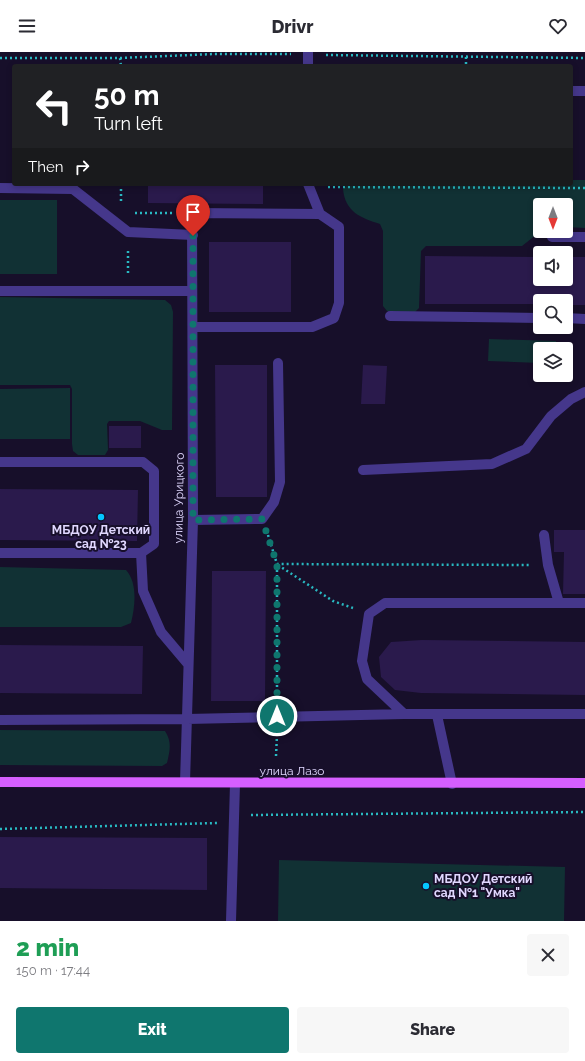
<!DOCTYPE html>
<html lang="en">
<head>
<meta charset="utf-8">
<style>
	body { margin:0; font-family:Raleway,sans-serif; background:#f7f7f7; color:#2b2b33; height:100vh; display:flex; flex-direction:column; font-size:15px; white-space:nowrap }
	* { box-sizing:border-box; margin:0 }
	p { font-size:13px; color:#7c7c81 }
	.icon { flex:none; width:22px; height:22px; fill:none; stroke:currentColor; stroke-width:2; stroke-linecap:round; stroke-linejoin:round }
	.map { position:relative; height:869px; overflow:hidden }
	.panel { display:flex; flex-direction:column; background:#fff; flex:1 }
	.panel>* { flex:none }
	.guide { position:absolute; left:12px; top:12px; width:561px; height:122px; border-radius:4px; box-shadow:0 2px 6px #0003; background:#202124; color:#fff; overflow:hidden }
	.needle { width:26px; rotate:180deg }
	.tools { position:absolute; left:533px; top:146px; display:grid; gap:8px }
	.tools a { display:grid; place-items:center; width:40px; height:40px; border-radius:4px; background:#fff; box-shadow:0 2px 6px #0003; font-size:20px }
	.pin { position:absolute; display:grid; place-items:center; width:34px; height:34px; color:#fff; margin:-41px -17px; border-radius:50% 50% 50% 0; rotate:-45deg; box-shadow:0 0 4px #0007 }
	.pin .icon { rotate:45deg }
	.me { position:absolute; width:44px; margin:-22px; rotate:0deg; stroke-linejoin:round; filter:drop-shadow(0 0 3px #0008) }
	.turn { display:flex; align-items:center; gap:14px; height:84px; padding:0 16px; font-size:18px }
	.turn .icon { width:52px; height:52px; stroke-width:2.5 }
	.turn b { display:block; font-size:28px; line-height:34px }
	.then { display:flex; align-items:center; height:38px; padding:0 16px; background:#0003; gap:8px; font-size:15px }
	.round { display:grid; place-items:center; flex:none; width:42px; height:42px; border-radius:4px; background:#f7f7f7 }
	.head { display:flex; align-items:center; justify-content:space-between; height:68px; padding:0 16px }
	h1 { font-size:24px; font-weight:800; line-height:30px; color:#1e9e55 }
	.cta { display:flex; gap:8px; margin-top:auto; padding:8px 16px }
	.cta a { flex:1; height:46px; border-radius:4px; background:#0f766e; color:#fff; font-size:16px; font-weight:800; line-height:46px; text-align:center }
	.cta a+a { background:#f7f7f7; color:#2b2b33 }
	header { display:flex; justify-content:space-between; align-items:center; height:52px; padding:0 16px; background:#fff; font-size:18px; font-weight:800 }
	.map>svg:first-child { display:block }
	.green { fill:#113134 }
	.building { fill:#2a1a4c }
	.lines { fill:none; stroke-linecap:round; stroke-linejoin:round }
	.path { stroke:#29b9c2; stroke-width:2.5; stroke-dasharray:2 3; stroke-linecap:butt }
	.minor { stroke:#45378b; stroke-width:10 }
	.major { stroke:#d65fff; stroke-width:10 }
	.route { stroke:#0f766e; stroke-width:7; stroke-dasharray:0 12.6 }
	.poi-dot { fill:#04c7ff; stroke:#170f2a; stroke-width:1.5 }
	.labels { text-anchor:middle; stroke-width:4; stroke-linejoin:round; paint-order:stroke }
	.street-label { font-size:12px; fill:#e1d8ff; stroke:#170f2a }
	.poi-label { font-size:12px; font-weight:bold; fill:#e1d8ff; stroke:#170f2a }
</style>
</head>
<body>
<header><svg class="icon" aria-label="menu" viewBox="0 0 24 24"><path d="M4 6h16M4 12h16M4 18h16"/></svg>Drivr<svg class="icon" aria-label="heart" viewBox="0 0 24 24"><path d="M12 20l-8-8c-3-5 5-10 8-4 3-6 11-1 8 4z"/></svg></header>
<div class="map">
<svg width="585" height="869" viewBox="0 0 585 869">
	<rect width="100%" height="100%" fill="#170f2a"/>
	<!-- green -->
	<path class="green" d="M 571,128 L 585,128 L 585,176 L 566,175 L 566,153 L 540,153 L 541,179 L 522,194 L 426,194 L 421,199 L 419,256 L 415,260 L 387,259 L 383,254 L 383,179 L 380,172 C 361,166 345,160 343,137 L 348,132 L 571,132 Z
		M 0,148 L 57,148 L 57,222 L 0,222 Z
		M 0,245 L 165,248 L 171,253 L 173,260 L 172,378 L 162,378 L 140,369 L 109,369 L 107,372 L 108,398 L 105,403 L 78,403 L 73,399 L 72,392 L 72,337 L 70,333 L 0,333 Z
		M 489,287 L 556,289 L 556,297 L 540,297 L 540,311 L 488,309 Z
		M 70,336 L 70,387 L 0,387 L 0,337 Z
		M 0,515 L 126,518 C 138,531 135,555 131,571 L 121,575 L 0,575 Z
		M 0,678 L 165,679 C 172,690 170,698 167,711 L 162,714 L 0,713 Z
		M 279,808 L 565,815 L 564,869 L 278,869 Z"/>
	<!-- building -->
	<path class="building" d="M 148,132 L 263,132 L 263,152 L 148,151 Z
		M 209,190 L 291,190 L 291,260 L 209,260 Z
		M 425,204 L 540,205 L 540,227 L 566,227 L 566,205 L 585,205 L 585,253 L 566,253 L 566,249 L 540,249 L 540,252 L 425,252 Z
		M 215,313 L 267,313 L 267,445 L 216,445 Z
		M 363,313 L 387,314 L 385,352 L 361,352 Z
		M 109,374 L 141,374 L 141,396 L 109,396 Z
		M 0,437 L 138,438 L 137,489 L 0,488 Z
		M 554,478 L 585,478 L 585,542 L 563,542 L 564,500 L 554,500 Z
		M 212,519 L 266,519 L 265,649 L 211,649 Z
		M 422,588 L 585,590 L 585,643 L 421,641 L 395,638 L 381,625 L 379,605 L 391,590 Z
		M 0,593 L 143,594 L 142,642 L 0,641 Z
		M 0,785 L 207,786 L 207,838 L 0,836 Z"/>
	<g class="lines">
		<!-- path -->
		<path class="path" d="M 326,3 L 585,6
			M 466,5 L 466,14
			M 0,6 L 120,6 L 214,2 L 291,2
			M 120,6 L 121,14
			M 121,132 L 121,151
			M 328,135 L 585,136
			M 135,161 L 174,161
			M 128,221 L 128,198
			M 268,483 L 277,512 L 530,513
			M 277,513 L 277,648
			M 278,513 L 333,549 L 353,556
			M 276,704 L 277,683
			M 251,763 L 585,760
			M 0,777 L 217,771"/>
		<!-- minor -->
		<path class="minor" d="M 308,14 L 308,0
			M 571,39 L 585,39
			M 308,132 L 320,162
			M 0,136 L 73,137 L 128,180 L 193,183
			M 552,185 L 585,185
			M 0,239 L 192,239
			M 390,264 L 540,266
			M 566,266 L 585,267
			M 0,410 L 143,410 L 154,419 L 154,492 L 141,501 L 0,501
			M 363,418 L 492,412 L 526,397 L 551,364 L 571,347 L 585,340
			M 193,468 L 262,467 L 274,450 L 280,430 L 278,311
			M 544,483 L 548,513 L 559,551
			M 141,501 L 143,539 L 161,580 L 188,612
			M 404,662 L 367,627 L 362,609 L 369,562 L 385,551 L 585,551
			M 437,663 L 452,732
			M 0,668 L 187,667 L 404,662 L 585,662
			M 185,730 L 193,468 L 192,161 L 320,162 L 339,175 L 339,251 L 334,266 L 312,275 L 194,275
			M 231,869 L 235,732"/>
		<!-- major -->
		<path class="major" d="M 0,730 L 585,731"/>
	</g>
	<g class="lines">
		<!-- route -->
		<path class="route" d="M 193,184 L 193,468 L 262,467 L 277,512 L 277,664"/>
	</g>
	<!-- markers -->
	<g class="poi-dot">
		<circle cx="101" cy="465" r="4"/>
		<circle cx="426" cy="834" r="4"/>
	</g>
	<g class="labels">
		<!-- street labels -->
		<g class="street-label">
			<text transform="translate(179 446) rotate(-89)" y="4">улица Урицкого</text>
			<text x="292" y="723">улица Лазо</text>
		</g>
		<!-- poi labels -->
		<g class="poi-label">
			<text x="101" y="482">МБДОУ Детский<tspan x="101" dy="14">сад №23</tspan></text>
			<text x="434" y="831" text-anchor="start">МБДОУ Детский<tspan x="434" dy="14">сад №1 "Умка"</tspan></text>
		</g>
	</g>
</svg>
<div class="tools">
<a><svg class="needle" viewBox="-14 -14 28 28"><path d="M0-13l5 13h-10z" fill="#e53935"/><path d="M0 13l5-13h-10z" fill="#7c7c81"/></svg></a>
<a><svg class="icon" aria-label="sound" viewBox="0 0 24 24"><path d="M4 9h4l5-4v14l-5-4H4zM17 9q2 3 0 6"/></svg></a>
<a><svg class="icon" aria-label="search" viewBox="0 0 24 24"><circle cx="10" cy="10" r="6"/><path d="M15 15l6 6"/></svg></a>
<a><svg class="icon" aria-label="layers" viewBox="0 0 24 24"><path d="M12 4l9 5-9 5-9-5zM3 14l9 5 9-5"/></svg></a>
</div>
<div class="pin" style="left:193px;top:184px;background:#d93025"><svg class="icon" aria-label="arrive" viewBox="0 0 24 24"><path d="M6 21V4h12l-3 4 3 4H6"/></svg></div>
<svg class="me" style="left:277px;top:664px" viewBox="-20 -20 40 40"><circle r="17" fill="#0f766e" stroke="#fff" stroke-width="3"/><path d="M0-11L8 9 0 5-8 9z" fill="#fff"/></svg>
<div class="guide">
<div class="turn"><svg class="icon" aria-label="left" viewBox="0 0 24 24"><path d="M17 20v-9H6M10 6l-5 5 5 5"/></svg><div><b>50 m</b>Turn left</div></div>
<div class="then">Then<svg class="icon" aria-label="right" viewBox="0 0 24 24"><path d="M7 20v-9h11M14 6l5 5-5 5"/></svg></div>
</div>
</div>
<section class="panel">
<div class="head"><div><h1>2 min</h1><p>150 m · 17:44</p></div><a class="round"><svg class="icon" aria-label="close" viewBox="0 0 24 24"><path d="M6 6l12 12M18 6L6 18"/></svg></a></div>
<div class="cta"><a>Exit</a><a>Share</a></div>
</section>
</body>
</html>
